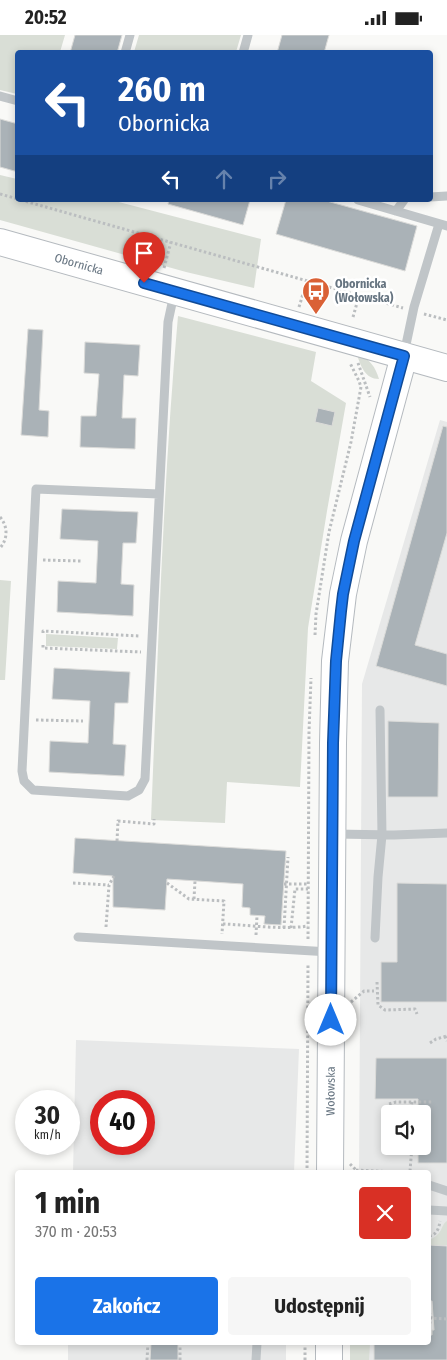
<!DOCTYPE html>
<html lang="pl">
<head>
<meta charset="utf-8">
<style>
	body { margin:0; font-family:"Fira Sans Condensed",sans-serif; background:#f6f6f6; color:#222; height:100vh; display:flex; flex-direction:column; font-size:19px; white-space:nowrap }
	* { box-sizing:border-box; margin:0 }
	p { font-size:16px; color:#767676 }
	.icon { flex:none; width:28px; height:28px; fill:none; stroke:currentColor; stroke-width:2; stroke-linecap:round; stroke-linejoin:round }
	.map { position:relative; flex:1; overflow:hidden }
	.side { position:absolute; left:15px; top:1135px; width:416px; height:175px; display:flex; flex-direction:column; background:#fff; border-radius:5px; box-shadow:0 2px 8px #0003 }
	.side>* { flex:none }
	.top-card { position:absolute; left:15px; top:15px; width:418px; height:152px; border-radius:5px; box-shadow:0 2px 8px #0003; background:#1a4fa0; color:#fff; overflow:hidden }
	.controls { position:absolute; left:381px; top:1070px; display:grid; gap:10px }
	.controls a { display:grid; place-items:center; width:50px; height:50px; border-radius:5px; background:#fff; box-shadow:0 2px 8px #0003; font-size:25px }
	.speed { position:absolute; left:15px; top:1055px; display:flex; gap:10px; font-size:25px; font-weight:700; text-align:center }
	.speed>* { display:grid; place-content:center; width:65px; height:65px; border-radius:50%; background:#fff; box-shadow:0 2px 8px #0003; line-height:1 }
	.speed small { font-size:12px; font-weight:400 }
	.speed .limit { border:8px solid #d22; background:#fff; color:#111 }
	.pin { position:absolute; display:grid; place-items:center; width:42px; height:42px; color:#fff; margin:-51px -21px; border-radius:50% 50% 50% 0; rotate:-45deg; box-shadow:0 0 5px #0007 }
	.pin .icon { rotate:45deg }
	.me { position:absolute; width:55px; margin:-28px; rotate:0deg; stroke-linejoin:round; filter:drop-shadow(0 0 4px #0008) }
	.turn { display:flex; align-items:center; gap:18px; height:105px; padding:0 20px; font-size:22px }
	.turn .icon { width:65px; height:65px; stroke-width:2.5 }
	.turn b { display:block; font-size:35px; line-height:42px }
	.lanes { display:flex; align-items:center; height:48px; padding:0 20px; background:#0003; justify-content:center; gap:25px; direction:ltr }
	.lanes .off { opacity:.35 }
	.round { display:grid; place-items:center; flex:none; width:52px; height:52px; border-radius:5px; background:#f6f6f6 }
	.headline { display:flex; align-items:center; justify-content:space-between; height:85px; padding:0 20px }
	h1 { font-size:30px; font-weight:700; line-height:38px }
	.action { display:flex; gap:10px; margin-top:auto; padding:10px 20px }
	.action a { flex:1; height:58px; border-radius:5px; background:#1a73e8; color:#fff; font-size:20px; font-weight:700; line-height:58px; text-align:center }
	.action a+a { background:#f6f6f6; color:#222 }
	.status { display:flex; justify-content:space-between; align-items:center; height:35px; padding:0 25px; background:#fff; direction:ltr }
	.status svg { height:14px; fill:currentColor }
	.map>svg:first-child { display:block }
	.built { fill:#e7e8e8; fill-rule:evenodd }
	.green { fill:#d9ded6 }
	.building { fill:#aab2b7; stroke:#dbdbd9 }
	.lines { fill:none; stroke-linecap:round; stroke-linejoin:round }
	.secondary-casing { stroke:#b5babf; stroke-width:28 }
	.path { stroke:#bbbec0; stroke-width:3; stroke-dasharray:2.5 2.5; stroke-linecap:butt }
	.lane { stroke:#c0c5c8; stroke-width:9 }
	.secondary { stroke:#fff; stroke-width:26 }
	.route-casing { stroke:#114b97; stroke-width:12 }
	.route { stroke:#1a73e8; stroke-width:9 }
	.labels { text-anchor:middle; stroke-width:5; stroke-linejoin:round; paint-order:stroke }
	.street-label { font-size:12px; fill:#667480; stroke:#fff }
	.poi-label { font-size:12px; font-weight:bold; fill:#667480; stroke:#fff; text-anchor:start }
</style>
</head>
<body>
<div class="status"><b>20:52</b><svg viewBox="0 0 49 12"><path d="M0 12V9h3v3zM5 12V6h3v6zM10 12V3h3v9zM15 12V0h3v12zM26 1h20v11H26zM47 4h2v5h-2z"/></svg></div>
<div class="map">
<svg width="447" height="1325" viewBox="0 0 447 1325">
	<rect width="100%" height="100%" fill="#f9f9f7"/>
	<!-- built -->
	<path class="built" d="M 440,385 L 447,387 L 447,1325 L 357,1325 L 357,1308 L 429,1308 L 429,1138 L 359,1137 L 362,649 ZM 390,1079 L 422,1079 L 422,1111 L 390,1111 Z
		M 76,1005 L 299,1014 L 294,1137 L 73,1137 ZM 144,1066 L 144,1109 L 101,1109 L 101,1066 Z
		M 68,1308 L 286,1308 L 286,1325 L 68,1325 Z"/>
	<!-- green -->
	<path class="green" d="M 0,0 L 65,0 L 60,17 L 18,18 L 17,59 L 0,55 Z
		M 139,0 L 241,0 L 236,17 L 134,17 Z
		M 0,140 L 17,144 L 18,165 L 111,165 L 261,204 L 254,253 L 186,237 L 0,185 Z
		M 178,281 L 316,317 L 311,346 L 346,368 L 327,476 L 308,593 L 300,752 L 227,747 L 225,788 L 151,785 C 158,617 163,448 178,281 Z
		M 357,320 C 369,322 376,333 379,344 C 365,344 361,331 357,320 Z
		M 0,545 L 11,546 L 5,645 L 0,645 Z
		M 46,599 L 118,603 L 117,614 L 46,611 Z
		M 447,1186 L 447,1210 L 429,1210 L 429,1205 C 434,1203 438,1200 441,1195 C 443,1191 443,1189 447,1186 Z
		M 350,1308 L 370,1308 L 369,1325 L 350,1325 Z"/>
	<!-- building -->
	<path class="building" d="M 75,0 L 122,0 L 117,18 L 70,18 Z
		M 282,0 L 329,0 L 324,18 L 277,18 Z
		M 0,84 L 18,89 L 18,137 L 0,132 Z
		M 169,165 L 250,165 L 243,190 L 168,169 Z
		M 286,165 L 323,165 L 417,191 L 405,236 L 276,199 Z
		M 28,294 L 43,295 L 39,375 L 49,376 L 48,402 L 21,400 Z
		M 85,307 L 140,310 L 138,341 L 124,340 L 122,383 L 136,383 L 135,414 L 80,412 L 81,381 L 96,381 L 99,339 L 84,338 Z
		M 318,373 L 335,377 L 332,391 L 315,387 Z
		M 443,391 L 447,392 L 447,498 L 415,610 L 447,619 L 447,651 L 376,631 Z
		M 62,474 L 138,477 L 136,508 L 123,508 L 121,549 L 134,550 L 133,581 L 57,577 L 58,546 L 96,548 L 98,506 L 60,504 Z
		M 54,633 L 130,637 L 128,668 L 115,668 L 113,709 L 126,710 L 124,741 L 49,737 L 50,706 L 88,708 L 90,666 L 52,664 Z
		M 388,686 L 439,688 L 438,762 L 388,762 Z
		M 75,803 L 286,816 L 281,890 L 264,889 L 265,881 L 250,880 L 250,873 L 242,872 L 243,849 L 167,844 L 165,875 L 113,872 L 113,841 L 73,838 Z
		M 397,848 L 447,849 L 447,967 L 381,967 L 381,927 L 397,927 Z
		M 376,1023 L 447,1023 L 447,1128 L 418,1128 L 418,1111 L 422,1111 L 422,1079 L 418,1079 L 418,1064 L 375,1064 Z
		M 429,1210 L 447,1211 L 447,1325 L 374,1325 L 374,1308 L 429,1308 L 429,1300 L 432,1300 L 432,1295 L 434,1295 L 432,1266 L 429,1266 Z
		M 151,1308 L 178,1308 L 178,1325 L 150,1325 Z"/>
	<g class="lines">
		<!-- secondary casing -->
		<g class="secondary-casing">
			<g id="secondary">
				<path id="s1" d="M 0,207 L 447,333"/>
				<path id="s2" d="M 330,1138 L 333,708 L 335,626 L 343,559 L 354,506 L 404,321"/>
				<path d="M 329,1325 L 329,1308"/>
			</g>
		</g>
		<!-- path -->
		<path class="path" d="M 0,159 L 18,164
			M 21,165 L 403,273
			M 164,233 L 171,207
			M 299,272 L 307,246
			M 424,279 L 447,285
			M 353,282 L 359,261
			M 358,328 L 370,362
			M 0,482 C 8,491 8,504 0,513
			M 43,525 L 82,526
			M 43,598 L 43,596 L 140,601
			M 315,600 L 316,579 L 329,497 L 351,407 L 361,352 L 359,346 L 350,328
			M 43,610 L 43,613 L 141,617
			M 36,685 L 83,686
			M 117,806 L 118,786 L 154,789 L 154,784
			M 73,848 L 109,850
			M 167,848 L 189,864 L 224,866 L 222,899
			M 284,849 L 308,849
			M 194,864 L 195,846
			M 223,889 C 251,890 281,895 308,891
			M 106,892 L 109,850 L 114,841
			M 284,893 L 288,822
			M 291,893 L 295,854 L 308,854
			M 256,900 L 257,881
			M 308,904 L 309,697 L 311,643
			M 377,947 L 378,970 L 385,975 L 415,974 L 417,979
			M 351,967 L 364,956 L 374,956
			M 445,1001 L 447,1006
			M 430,1008 L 436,1004 L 447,1001
			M 389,1069 L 396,1067 L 433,1067
			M 410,1079 L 412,1067
			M 350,1129 L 356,1135 L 356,1138
			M 356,1135 L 415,1138
			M 410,1136 L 412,1111
			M 307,1138 L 308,928
			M 429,1201 C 437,1200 439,1193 440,1186
			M 429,1277 L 431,1282 L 429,1292
			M 429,1283 L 447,1284
			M 429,1295 L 430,1299
			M 147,1325 L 148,1308
			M 180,1325 L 180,1308
			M 305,1325 L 305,1308"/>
		<!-- lane -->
		<path class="lane" d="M 125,18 L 130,0
			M 243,18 L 248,0
			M 0,61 L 18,66
			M 430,162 L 447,161
			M 358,165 L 447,191
			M 396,176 L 404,165
			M 404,319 L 414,272 L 439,189
			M 159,459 L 36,454 L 22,736 L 24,746 L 33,755 L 128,761 L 139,755 L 145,744 C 152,591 160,439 168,287 L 174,259
			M 335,799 L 394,800 L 447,798
			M 78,902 L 330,917
			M 375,903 L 378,842 L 382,800 L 380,675
			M 429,1150 L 447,1156
			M 429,1175 L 447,1176
			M 256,1325 L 257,1308"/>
		<!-- secondary -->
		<use href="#secondary" class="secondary"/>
	</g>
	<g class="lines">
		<!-- route casing -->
		<g class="route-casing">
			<path id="route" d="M 144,248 L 404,321 L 354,506 L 343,559 L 341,576 L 336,626 L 333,708 L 331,985"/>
		</g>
		<!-- route -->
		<use href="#route" class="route"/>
	</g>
	<!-- icons -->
	<defs>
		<g id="bus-pin" transform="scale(1.4375)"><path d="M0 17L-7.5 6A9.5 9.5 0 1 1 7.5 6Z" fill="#da6136" stroke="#fff"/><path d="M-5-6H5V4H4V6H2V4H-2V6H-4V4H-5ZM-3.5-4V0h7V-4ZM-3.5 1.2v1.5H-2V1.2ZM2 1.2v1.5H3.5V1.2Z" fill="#fff"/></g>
	</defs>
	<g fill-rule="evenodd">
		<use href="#bus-pin" x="316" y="256"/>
	</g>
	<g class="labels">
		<!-- street labels -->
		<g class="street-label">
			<text dy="4" stroke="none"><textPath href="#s1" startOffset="82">Obornicka</textPath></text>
			<text dy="4" stroke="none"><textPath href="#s2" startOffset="82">Wołowska</textPath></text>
		</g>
		<!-- poi labels -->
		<g class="poi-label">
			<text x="335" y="253">Obornicka<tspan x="335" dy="14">(Wołowska)</tspan></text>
		</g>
	</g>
</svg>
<div class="controls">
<a><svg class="icon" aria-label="sound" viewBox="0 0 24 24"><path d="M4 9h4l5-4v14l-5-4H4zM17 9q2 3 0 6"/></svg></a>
</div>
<div class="speed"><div>30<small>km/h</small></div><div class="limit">40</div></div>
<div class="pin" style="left:144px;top:248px;background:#d93025"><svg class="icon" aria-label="arrive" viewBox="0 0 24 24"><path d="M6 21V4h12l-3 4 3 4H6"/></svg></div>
<svg class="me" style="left:331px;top:985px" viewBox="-20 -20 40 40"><circle r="19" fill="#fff"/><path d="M0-13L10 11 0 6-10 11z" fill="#1a73e8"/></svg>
<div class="top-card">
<div class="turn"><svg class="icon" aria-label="left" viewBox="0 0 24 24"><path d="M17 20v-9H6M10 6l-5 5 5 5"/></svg><div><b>260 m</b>Obornicka</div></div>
<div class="lanes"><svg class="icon" aria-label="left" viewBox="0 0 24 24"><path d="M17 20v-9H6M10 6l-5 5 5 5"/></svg><svg class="icon off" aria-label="ahead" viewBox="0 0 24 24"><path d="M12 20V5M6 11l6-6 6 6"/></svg><svg class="icon off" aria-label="right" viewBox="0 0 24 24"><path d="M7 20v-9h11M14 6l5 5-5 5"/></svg></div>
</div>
<section class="side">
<div class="headline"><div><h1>1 min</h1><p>370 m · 20:53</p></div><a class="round" style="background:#d93025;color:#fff"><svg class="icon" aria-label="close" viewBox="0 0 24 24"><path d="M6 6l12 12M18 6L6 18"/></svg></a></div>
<div class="action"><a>Zakończ</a><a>Udostępnij</a></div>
</section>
</div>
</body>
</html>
